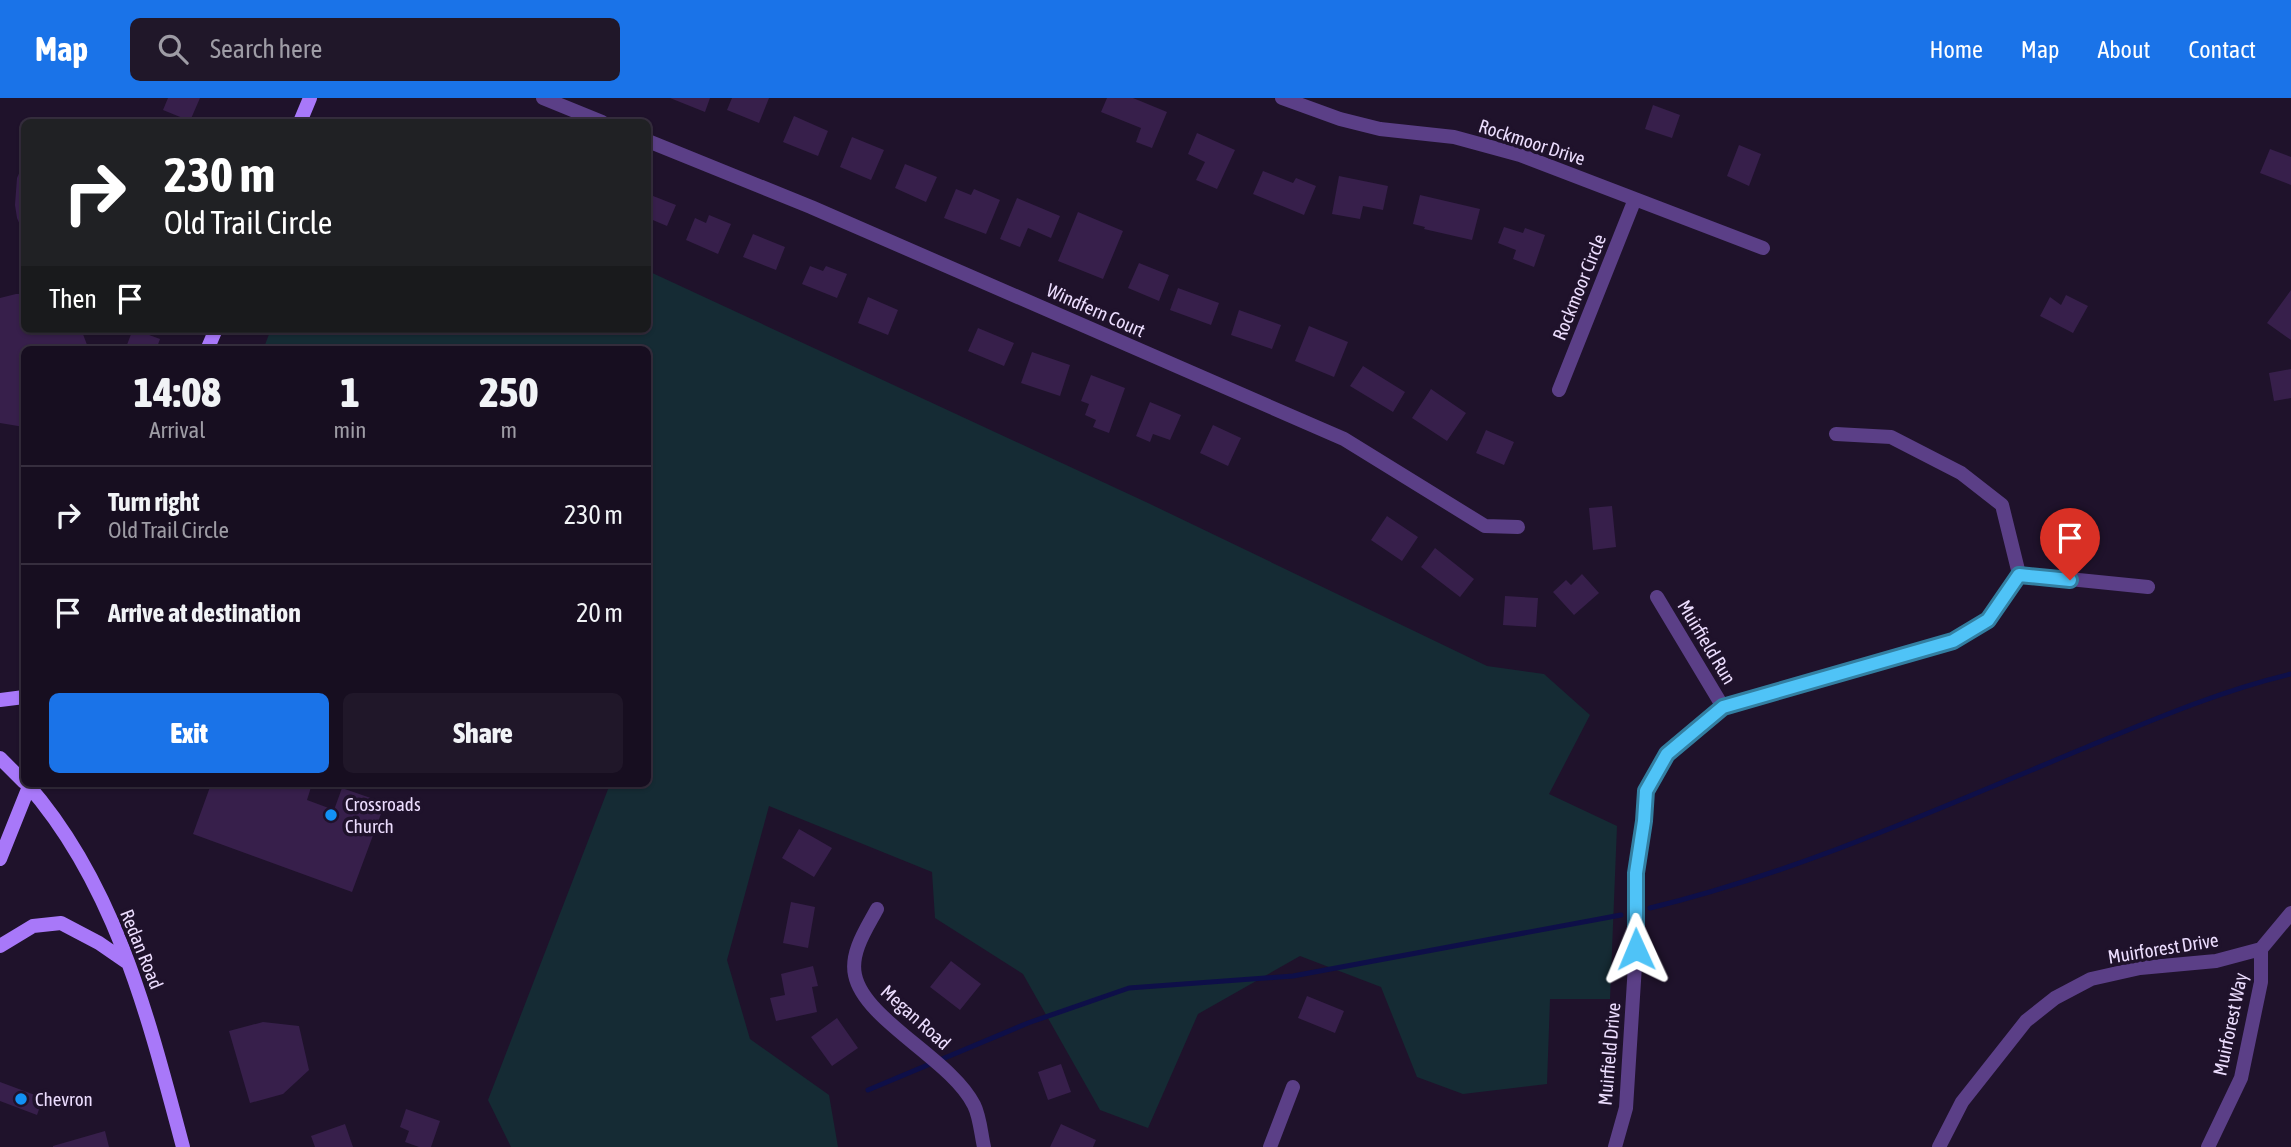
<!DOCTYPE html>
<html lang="en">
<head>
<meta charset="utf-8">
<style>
	body { margin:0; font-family:"Asap Condensed",sans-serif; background:#201729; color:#f1f3f6; height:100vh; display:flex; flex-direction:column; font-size:26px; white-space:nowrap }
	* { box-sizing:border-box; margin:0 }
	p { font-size:23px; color:#9e9ca5 }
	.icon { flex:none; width:38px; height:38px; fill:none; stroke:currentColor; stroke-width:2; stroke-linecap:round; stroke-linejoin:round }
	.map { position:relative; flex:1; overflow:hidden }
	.panel { position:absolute; left:21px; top:248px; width:630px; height:441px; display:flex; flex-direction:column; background:#170e20; border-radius:10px; box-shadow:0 2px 5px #0004,0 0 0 2px #362e3e }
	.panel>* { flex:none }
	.hud { position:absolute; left:21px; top:21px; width:630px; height:214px; border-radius:10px; box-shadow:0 2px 5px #0004,0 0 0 2px #362e3e; background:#202124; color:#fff; overflow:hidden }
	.pin { position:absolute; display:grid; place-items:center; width:60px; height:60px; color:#fff; margin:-72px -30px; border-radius:50% 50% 50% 0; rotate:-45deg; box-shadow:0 0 7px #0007 }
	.pin .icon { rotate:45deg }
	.me { position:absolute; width:77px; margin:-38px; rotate:359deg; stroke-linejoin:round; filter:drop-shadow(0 0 5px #0008) }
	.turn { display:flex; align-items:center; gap:24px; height:147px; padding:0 28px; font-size:32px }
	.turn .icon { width:91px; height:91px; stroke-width:2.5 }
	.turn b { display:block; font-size:49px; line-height:60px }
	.then { display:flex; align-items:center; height:66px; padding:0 28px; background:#0003; gap:14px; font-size:26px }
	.eta { display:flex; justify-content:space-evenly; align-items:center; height:119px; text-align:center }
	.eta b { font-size:42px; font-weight:800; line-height:49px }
	.cta { display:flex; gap:14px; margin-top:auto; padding:14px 28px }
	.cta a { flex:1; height:80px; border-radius:10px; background:#1a73e8; color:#fff; font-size:28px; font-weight:800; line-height:80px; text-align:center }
	.cta a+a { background:#201729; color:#f1f3f6 }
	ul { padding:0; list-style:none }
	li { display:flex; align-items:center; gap:21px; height:98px; padding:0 28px; border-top:2px solid #362e3e }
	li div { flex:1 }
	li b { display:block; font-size:26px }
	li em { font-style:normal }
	header { display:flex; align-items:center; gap:42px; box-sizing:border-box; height:98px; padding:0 35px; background:#1a73e8; color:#fff }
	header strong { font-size:33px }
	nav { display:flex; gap:38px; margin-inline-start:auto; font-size:24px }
	.search { width:490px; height:63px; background:#201729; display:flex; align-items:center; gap:18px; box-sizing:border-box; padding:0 24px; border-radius:10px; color:#9e9ca5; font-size:26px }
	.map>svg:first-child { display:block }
	.green { fill:#152b34 }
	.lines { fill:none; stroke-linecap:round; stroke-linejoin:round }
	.stream { stroke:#0e0f48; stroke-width:5 }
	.building { fill:#371f4b }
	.street { stroke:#5b3f87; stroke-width:14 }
	.secondary { stroke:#a878f9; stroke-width:14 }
	.route-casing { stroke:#337fa1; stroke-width:18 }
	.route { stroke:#4fc3f7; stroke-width:12 }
	.poi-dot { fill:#1291f5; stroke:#1f122b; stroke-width:2.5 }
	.labels { text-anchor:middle; stroke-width:7; stroke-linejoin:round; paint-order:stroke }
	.street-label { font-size:19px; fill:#ecddfe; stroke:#1f122b }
	.poi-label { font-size:19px; fill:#ecddfe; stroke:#1f122b; text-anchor:start }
</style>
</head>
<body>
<header>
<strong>Map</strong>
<div class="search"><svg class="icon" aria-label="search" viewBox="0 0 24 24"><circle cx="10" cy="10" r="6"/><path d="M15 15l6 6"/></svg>Search here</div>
<nav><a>Home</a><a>Map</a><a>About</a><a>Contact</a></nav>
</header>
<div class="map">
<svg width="2291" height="1049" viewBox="0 0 2291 1049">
	<rect width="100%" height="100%" fill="#1f122b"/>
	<!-- green -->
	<path class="green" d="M 648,173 L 1148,405 L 1487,568 L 1544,576 L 1590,617 L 1549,696 L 1617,728 L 1610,901 L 1550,901 L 1547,986 L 1463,996 L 1417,979 L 1381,889 L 1300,858 L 1198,916 L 1148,1030 L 1100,1012 L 1023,876 L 935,820 L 932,774 L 769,708 L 727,862 L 750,941 L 829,997 L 838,1049 L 511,1049 L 488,1002 L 610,686 L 648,686 L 648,252 L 263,252 L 271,231 L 648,231 Z"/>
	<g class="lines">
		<!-- stream -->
		<path class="stream" d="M 1650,810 C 1799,774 1940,710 2082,651 C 2150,623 2219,593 2291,576
			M 868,992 L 1028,925 L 1129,890 L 1293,878 L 1621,817"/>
	</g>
	<!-- building -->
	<path class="building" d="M 168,0 L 200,0 L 190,23 L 163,12 Z
		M 670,0 L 710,0 L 705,14 Z
		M 732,0 L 769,0 L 759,25 L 727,12 Z
		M 1107,0 L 1133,0 L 1167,14 L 1152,50 L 1136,44 L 1141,30 L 1101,14 Z
		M 1653,7 L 1680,17 L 1672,40 L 1645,31 Z
		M 794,18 L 828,33 L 818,58 L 783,44 Z
		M 1197,35 L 1235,52 L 1217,91 L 1196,82 L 1205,64 L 1188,56 Z
		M 852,39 L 884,52 L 871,82 L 840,69 Z
		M 1739,47 L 1761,56 L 1749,88 L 1727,78 Z
		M 2270,51 L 2291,59 L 2291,87 L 2260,75 Z
		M 24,64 L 24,136 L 17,120 L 15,107 L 17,80 Z
		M 905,66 L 937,79 L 926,104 L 895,90 Z
		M 1263,73 L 1293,85 L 1296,80 L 1316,88 L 1304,117 L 1253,96 Z
		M 1339,78 L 1388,88 L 1383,112 L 1363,108 L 1360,121 L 1332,116 Z
		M 956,91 L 971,97 L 974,91 L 1000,102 L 986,136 L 944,120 Z
		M 648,96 L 676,107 L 667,128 L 648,120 Z
		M 1420,97 L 1480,111 L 1472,142 L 1424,131 L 1425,129 L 1413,126 Z
		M 1017,100 L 1060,118 L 1051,140 L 1028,130 L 1020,149 L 1000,141 Z
		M 1078,114 L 1123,133 L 1103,181 L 1058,163 Z
		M 709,117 L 731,126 L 718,156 L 686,142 L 695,120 L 706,125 Z
		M 1504,129 L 1523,135 L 1525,130 L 1545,137 L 1534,169 L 1513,161 L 1516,152 L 1498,145 Z
		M 753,136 L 785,149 L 776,172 L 743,159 Z
		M 1139,165 L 1169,177 L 1159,203 L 1128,190 Z
		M 810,168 L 823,173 L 826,168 L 847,176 L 837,200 L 802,186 Z
		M 1178,190 L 1219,205 L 1211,227 L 1170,212 Z
		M 2291,192 L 2291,242 L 2267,225 Z
		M 16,196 L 24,196 L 24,231 L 81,231 L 89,252 L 24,252 L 24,329 L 0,325 L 0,200 Z
		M 2066,197 L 2088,208 L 2073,235 L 2040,218 L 2050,199 L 2061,207 Z
		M 868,199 L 898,212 L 888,237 L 858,225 Z
		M 1239,212 L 1281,227 L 1272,251 L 1231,237 Z
		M 1309,228 L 1348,244 L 1334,279 L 1295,263 Z
		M 978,230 L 1014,245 L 1004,268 L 968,253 Z
		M 133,231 L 160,241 L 156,252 L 125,252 Z
		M 1032,254 L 1070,267 L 1060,298 L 1021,285 Z
		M 1363,268 L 1405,294 L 1393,314 L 1350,288 Z
		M 2291,271 L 2291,300 L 2274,303 L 2269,275 Z
		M 1091,277 L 1125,290 L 1109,335 L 1093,329 L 1096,322 L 1085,317 L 1089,306 L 1081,303 Z
		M 1431,291 L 1466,315 L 1447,343 L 1412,320 Z
		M 1150,304 L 1181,317 L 1170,342 L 1153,336 L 1150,344 L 1136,338 Z
		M 1213,327 L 1241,340 L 1228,368 L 1200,355 Z
		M 1486,332 L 1514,344 L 1504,367 L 1476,355 Z
		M 1612,408 L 1616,449 L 1593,452 L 1589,410 Z
		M 1387,418 L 1418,439 L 1402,463 L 1371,442 Z
		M 1435,450 L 1474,481 L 1460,499 L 1421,469 Z
		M 1582,476 L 1599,495 L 1574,517 L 1553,494 L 1566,482 L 1571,487 Z
		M 1505,498 L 1538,500 L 1536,529 L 1503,527 Z
		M 204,686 L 312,686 L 307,702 L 334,712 L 342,690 L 385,705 L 352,794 L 193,736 L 210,689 Z
		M 799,731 L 832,750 L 814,779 L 782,760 Z
		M 791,804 L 815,809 L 808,850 L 783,845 Z
		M 951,863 L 981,886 L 960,912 L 930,889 Z
		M 813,868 L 818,888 L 812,889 L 817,914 L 776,923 L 770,900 L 785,897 L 781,876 Z
		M 1307,898 L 1344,913 L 1335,935 L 1298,920 Z
		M 837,920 L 858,950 L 832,968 L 811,939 Z
		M 263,924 L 299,928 L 309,972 L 283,996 L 250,1005 L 229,933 Z
		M 1061,966 L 1071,994 L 1048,1002 L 1038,974 Z
		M 0,984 L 43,1000 L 37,1017 L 0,1003 Z
		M 406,1011 L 440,1023 L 431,1049 L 419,1049 L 405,1044 L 409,1033 L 400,1029 Z
		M 345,1026 L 353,1049 L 315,1049 L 311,1038 Z
		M 1061,1026 L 1096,1042 L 1093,1049 L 1050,1049 Z
		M 105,1033 L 109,1049 L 53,1049 L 53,1048 Z"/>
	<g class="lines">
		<!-- street -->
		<path class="street" d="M 543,0 L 602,24
			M 1282,0 L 1340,21 L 1380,31 L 1454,39 L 1520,57 L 1763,150
			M 648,43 L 811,109 L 1344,341 L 1485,428 L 1518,429
			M 1559,292 L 1635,101
			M 2019,476 L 2148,489
			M 1657,499 L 1723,609
			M 877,811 C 867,830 850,854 855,877 C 864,922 951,961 974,1007 C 980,1019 981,1036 984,1049
			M 1270,1049 L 1293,989
			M 1615,1049 L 1626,1010 L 1636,851 L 1636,775 L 1644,723 L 1646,693 L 1667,656 L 1723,609 L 1953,543 L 1988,522 L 2019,476 L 2002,407 L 1961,375 L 1891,339 L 1836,336
			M 1939,1049 L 1962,1004 L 2026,923 L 2055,900 L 2091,881 L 2140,870 L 2216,863 L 2261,851
			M 2208,1049 L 2241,980 L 2261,884 L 2261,851 L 2291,815"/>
		<!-- secondary -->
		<path class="secondary" d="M 300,24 L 310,0
			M 207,252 L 216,231
			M 0,602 L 24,599
			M 0,660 L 24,684
			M 27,686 C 116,787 149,922 183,1049
			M 0,761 L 30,686
			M 0,848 L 33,828 L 61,825 L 99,845 L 128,865"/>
	</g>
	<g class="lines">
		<!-- route casing -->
		<g class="route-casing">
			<path id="route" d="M 1636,851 L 1636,775 L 1644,723 L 1646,693 L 1667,656 L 1723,609 L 1953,543 L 1988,522 L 2019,477 L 2070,482"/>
		</g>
		<!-- route -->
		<use href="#route" class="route"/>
	</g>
	<!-- markers -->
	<g class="poi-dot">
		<circle cx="331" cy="717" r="7"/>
		<circle cx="21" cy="1001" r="7"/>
	</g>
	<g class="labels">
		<!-- street labels -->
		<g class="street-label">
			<text transform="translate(1532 44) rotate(18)" y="7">Rockmoor Drive</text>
			<text transform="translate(1579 189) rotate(-68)" y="7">Rockmoor Circle</text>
			<text transform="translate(1096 212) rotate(24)" y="7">Windfern Court</text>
			<text transform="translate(1707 544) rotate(59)" y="7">Muirfield Run</text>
			<text transform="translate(2163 850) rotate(-9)" y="7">Muirforest Drive</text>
			<text transform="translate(142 851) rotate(68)" y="7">Redan Road</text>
			<text transform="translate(916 919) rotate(42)" y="7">Megan Road</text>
			<text transform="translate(2230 926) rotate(-78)" y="7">Muirforest Way</text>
			<text transform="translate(1609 956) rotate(-85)" y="7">Muirfield Drive</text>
		</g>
		<!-- poi labels -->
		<g class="poi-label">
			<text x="345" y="713">Crossroads<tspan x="345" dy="22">Church</tspan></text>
			<text x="35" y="1008">Chevron</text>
		</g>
	</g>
</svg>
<div class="pin" style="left:2070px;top:482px;background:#d93025"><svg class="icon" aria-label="arrive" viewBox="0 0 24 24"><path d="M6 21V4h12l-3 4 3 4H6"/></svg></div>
<svg class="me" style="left:1636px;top:851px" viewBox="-20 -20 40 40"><path d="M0-17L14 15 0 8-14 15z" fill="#4fc3f7" stroke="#fff" stroke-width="4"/></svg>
<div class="hud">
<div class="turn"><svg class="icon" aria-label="right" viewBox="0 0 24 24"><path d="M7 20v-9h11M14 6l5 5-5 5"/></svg><div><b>230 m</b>Old Trail Circle</div></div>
<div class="then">Then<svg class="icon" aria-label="arrive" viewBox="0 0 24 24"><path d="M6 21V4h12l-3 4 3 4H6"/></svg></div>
</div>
<section class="panel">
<div class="eta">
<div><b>14:08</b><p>Arrival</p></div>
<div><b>1</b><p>min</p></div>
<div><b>250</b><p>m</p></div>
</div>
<ul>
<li><svg class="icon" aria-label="right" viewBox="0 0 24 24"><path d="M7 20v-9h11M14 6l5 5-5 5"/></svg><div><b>Turn right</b><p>Old Trail Circle</p></div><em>230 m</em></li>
<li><svg class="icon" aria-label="arrive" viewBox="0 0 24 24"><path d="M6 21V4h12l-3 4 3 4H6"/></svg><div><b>Arrive at destination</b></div><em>20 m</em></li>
</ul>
<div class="cta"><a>Exit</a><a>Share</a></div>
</section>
</div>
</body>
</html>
